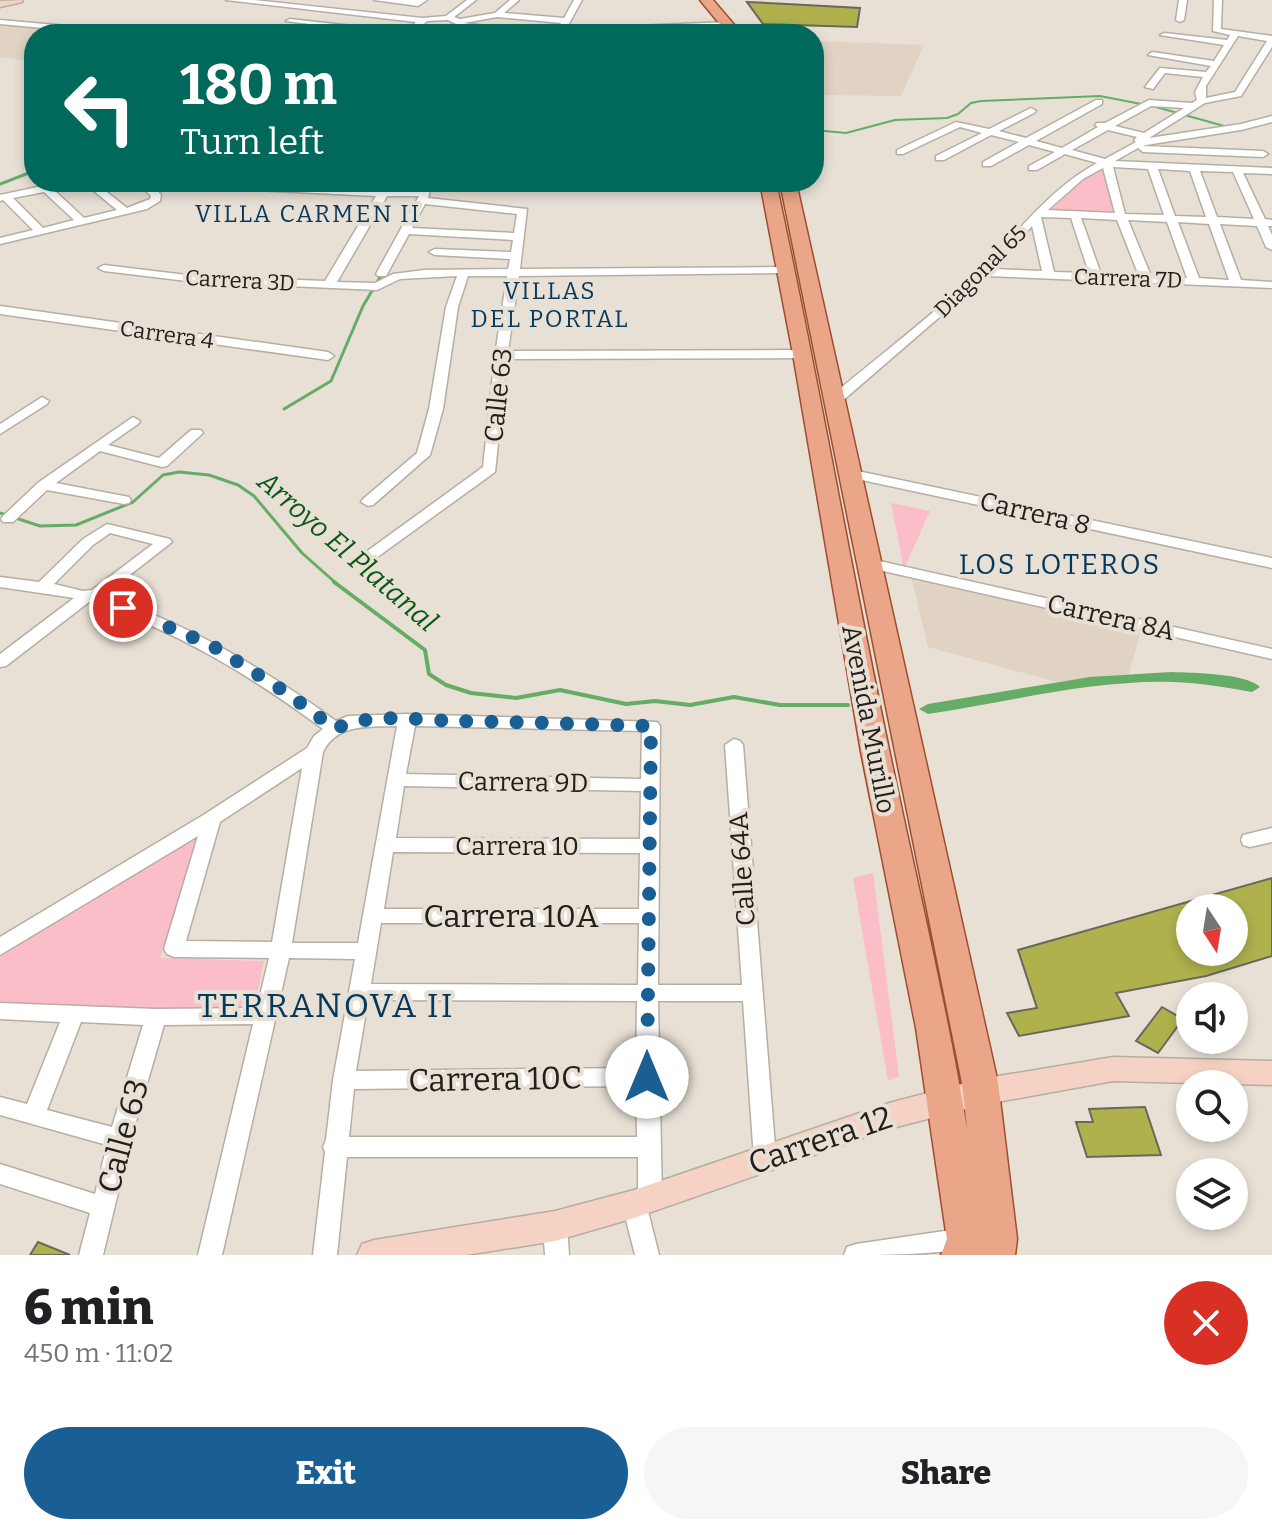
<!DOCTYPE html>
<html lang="en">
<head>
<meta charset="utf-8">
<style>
	body { margin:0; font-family:Bitter,serif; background:#f6f6f6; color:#202124; height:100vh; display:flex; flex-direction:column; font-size:30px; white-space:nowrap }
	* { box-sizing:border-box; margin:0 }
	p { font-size:26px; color:#757577 }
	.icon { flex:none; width:44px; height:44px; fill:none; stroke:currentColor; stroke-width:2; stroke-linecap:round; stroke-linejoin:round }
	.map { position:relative; height:1255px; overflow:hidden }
	.sheet { display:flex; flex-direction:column; background:#fff; flex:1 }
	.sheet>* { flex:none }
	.banner { position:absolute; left:24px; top:24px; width:800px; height:168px; border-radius:32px; box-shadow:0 4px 12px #0003; background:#00695c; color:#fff; overflow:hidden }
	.needle { width:52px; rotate:168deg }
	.buttons { position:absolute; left:1176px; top:894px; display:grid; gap:16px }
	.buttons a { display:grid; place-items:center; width:72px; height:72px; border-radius:50%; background:#fff; box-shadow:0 4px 12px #0003; font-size:40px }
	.pin { position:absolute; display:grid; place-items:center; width:68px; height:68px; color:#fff; margin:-34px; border:4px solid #fff; border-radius:50%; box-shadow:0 2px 8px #0007 }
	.me { position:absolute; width:88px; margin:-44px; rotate:0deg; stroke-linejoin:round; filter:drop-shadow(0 0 6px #0008) }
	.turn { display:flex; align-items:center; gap:28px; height:168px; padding:0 24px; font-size:36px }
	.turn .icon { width:104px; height:104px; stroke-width:2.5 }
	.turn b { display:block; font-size:56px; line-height:68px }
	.round { display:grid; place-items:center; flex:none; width:84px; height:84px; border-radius:42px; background:#f6f6f6 }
	.headline { display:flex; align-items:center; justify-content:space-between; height:136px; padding:0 24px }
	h1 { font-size:48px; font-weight:800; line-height:60px }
	.primary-button { display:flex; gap:16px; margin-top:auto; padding:16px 24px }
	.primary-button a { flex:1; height:92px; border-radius:48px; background:#195f93; color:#fff; font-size:32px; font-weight:800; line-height:92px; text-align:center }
	.primary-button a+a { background:#f6f6f6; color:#202124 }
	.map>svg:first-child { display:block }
	.built { fill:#e0d3c3 }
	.green { fill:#fbbdc7 }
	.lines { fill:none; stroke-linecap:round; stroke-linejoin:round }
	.stream-far2 { stroke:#65ac66; stroke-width:2 }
	.stream-far1 { stroke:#65ac66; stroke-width:3 }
	.stream { stroke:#65ac66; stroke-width:4 }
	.canal { fill:#65ac66; fill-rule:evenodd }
	.building { fill:#afb14d; stroke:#68695d; stroke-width:2; fill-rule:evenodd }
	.minor-casing { stroke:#b5aea3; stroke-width:3 }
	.secondary-casing { stroke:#b5aea3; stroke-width:3 }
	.primary-casing { stroke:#9c4f2e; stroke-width:3 }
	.minor { fill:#fff; fill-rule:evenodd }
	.secondary { fill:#f5d2c3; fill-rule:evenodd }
	.primary { fill:#eba588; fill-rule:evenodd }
	.route { stroke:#195f93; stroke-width:14; stroke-dasharray:0 25.2 }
	.labels { text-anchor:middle; stroke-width:8; stroke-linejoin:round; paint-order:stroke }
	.far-street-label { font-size:22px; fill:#23201c; stroke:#e8e0d5 }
	.far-neighbourhood-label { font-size:24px; letter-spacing:2px; fill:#06385c; stroke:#e8e0d5 }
	.street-label { font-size:26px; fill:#23201c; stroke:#e8e0d5 }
	.water-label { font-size:28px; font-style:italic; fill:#0c5916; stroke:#e8e0d5 }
	.neighbourhood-label { font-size:28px; letter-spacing:2px; fill:#06385c; stroke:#e8e0d5 }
	.near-street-label { font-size:32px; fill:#23201c; stroke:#e8e0d5 }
	.near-neighbourhood-label { font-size:34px; letter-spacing:2px; fill:#06385c; stroke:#e8e0d5 }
</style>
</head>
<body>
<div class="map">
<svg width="1272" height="1255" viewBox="0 0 1272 1255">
	<rect width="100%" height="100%" fill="#e8e0d5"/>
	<!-- built -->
	<path class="built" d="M 0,24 L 111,34 L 34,34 L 34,62 L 0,57 Z
		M 814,41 L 924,45 L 901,96 L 814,95 Z
		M 911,576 L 1141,630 L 1129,674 L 1057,682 L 928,647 Z"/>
	<!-- green -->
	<path class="green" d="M 1102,168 L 1118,215 L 1049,212 L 1086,176 Z
		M 891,503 L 930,511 L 904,569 Z
		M 198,833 L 160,958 L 264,961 L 254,1011 L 0,1009 L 0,957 Z
		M 873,873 L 899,1076 L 888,1081 L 853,878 Z"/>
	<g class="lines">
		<!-- stream-far2 -->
		<path class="stream-far2" d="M 1149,105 L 1224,126 L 1235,126
			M 814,130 L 846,133 L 895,120 L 947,118 L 958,114 L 971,103 L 981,101 L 1100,96 L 1141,104"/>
		<!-- stream-far1 -->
		<path class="stream-far1" d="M 0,184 L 34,171
			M 284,409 L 331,381 L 363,306 L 382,274
			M 0,513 L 40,526 L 76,525 L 133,502 L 163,475 L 179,472 L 209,475 L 238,485 L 254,496 L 302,553 L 337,584"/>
		<!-- stream -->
		<path class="stream" d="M 334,582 L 425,650 L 429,674 L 446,685 L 471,693 L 516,698 L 560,690 L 626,704 L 655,701 L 690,705 L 734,697 L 780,705 L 848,705"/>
		<!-- canal -->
		<path class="canal" d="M 1171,672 C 1192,673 1246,673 1260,687 L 1252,692 C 1225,687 1200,683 1173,682 C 1091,680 1008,702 928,714 L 919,709 L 928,704 L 1090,677 Z"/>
	</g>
	<!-- building -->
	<path class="building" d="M 747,2 L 787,4 L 860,8 L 857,27 L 763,24 Z
		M 1272,878 L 1272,956 L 1206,976 L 1116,993 L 1129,1016 L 1019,1036 L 1007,1013 L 1037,1008 L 1018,950 ZM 1190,908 L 1234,908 L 1234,952 L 1190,952 Z
		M 1162,1007 L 1183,1019 L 1158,1053 L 1136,1041 Z
		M 1145,1107 L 1161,1155 L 1087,1157 L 1076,1122 L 1093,1122 L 1089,1109 Z
		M 38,1242 L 70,1255 L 30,1255 Z"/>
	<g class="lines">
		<!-- minor casing -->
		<g class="minor-casing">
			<path id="minor" d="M 226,0 L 253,0 L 422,18 L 446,16 L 467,0 L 476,0 L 454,17 L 460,19 L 495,13 L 510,0 L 519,0 L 504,13 L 564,18 L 574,0 L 582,0 L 566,29 L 727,22 L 731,24 L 727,26 L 557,34 L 555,32 L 561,23 L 497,17 L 464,23 L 541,34 L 458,28 L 440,33 L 419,29 L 379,33 L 286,21 L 290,19 L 379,29 L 413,25 L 416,22 ZM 448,20 L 456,24 L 440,28 L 423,25 L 427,21 Z
				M 374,0 L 427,0 L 418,6 Z
				M 1179,0 L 1187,0 L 1184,20 L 1180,22 L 1176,20 Z
				M 1214,0 L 1222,0 L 1221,29 L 1272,36 L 1272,47 L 1241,96 L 1205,103 L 1149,138 L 1241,124 L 1272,116 L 1272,122 L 1241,130 L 1146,145 L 1143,146 L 1263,151 L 1268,154 L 1263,157 L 1143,152 L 1138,148 L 1115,161 L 1272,168 L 1272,174 L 1243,173 L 1265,219 L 1272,220 L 1272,226 L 1268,226 L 1272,235 L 1272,250 L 1266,247 L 1257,226 L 1220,224 L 1241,280 L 1272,282 L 1272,288 L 987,276 L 840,403 L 830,403 L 830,397 C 880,355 933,315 980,270 C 1019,232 1049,189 1097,163 L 1065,154 L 1037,170 L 1029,170 L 1029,166 L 1055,152 L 1029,145 L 991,166 L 983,166 L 983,162 L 1019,142 L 991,135 L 944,160 L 936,160 L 936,156 L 982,133 L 960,127 L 903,154 L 897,154 L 897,150 L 956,122 L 989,129 L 1031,108 L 1036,111 L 1034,113 L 999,131 L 1026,138 L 1096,100 L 1102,100 L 1102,104 L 1036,141 L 1062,148 L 1098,127 L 1095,125 L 1097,123 L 1105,123 L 1149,100 L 1192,103 L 1197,100 L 1195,92 L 1203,77 L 1165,73 L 1153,89 L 1145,87 L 1160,68 L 1206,72 L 1211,66 L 1148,55 L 1152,52 L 1214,61 L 1224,45 L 1160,35 L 1164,33 L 1227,40 L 1230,35 L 1213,31 ZM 1238,36 L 1267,41 L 1235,92 L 1206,98 L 1206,86 ZM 1151,106 L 1184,108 L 1144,133 L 1115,126 ZM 1108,130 L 1137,137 L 1134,140 L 1136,142 L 1105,159 L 1072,150 ZM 1113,167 L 1148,169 L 1164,215 L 1125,214 ZM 1103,168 L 1115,213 L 1048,210 L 1083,179 ZM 1158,169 L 1190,171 L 1206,217 L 1175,216 ZM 1200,171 L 1233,172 L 1254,219 L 1217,217 ZM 1041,217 L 1071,218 L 1089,273 L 1054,272 ZM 1081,218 L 1117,220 L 1139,276 L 1101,274 ZM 1128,220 L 1167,222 L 1187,278 L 1151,276 ZM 1178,222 L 1209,224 L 1229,280 L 1199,278 ZM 1032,226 L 1042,271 L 993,269 Z
				M 0,20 L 135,32 L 139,34 L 107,34 L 0,24 Z
				M 61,182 L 81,182 L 54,190 L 84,218 L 117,210 L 83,182 L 94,182 L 127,208 L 150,199 L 151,196 L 137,182 L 210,182 L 418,190 L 422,182 L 432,182 L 428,198 L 527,209 L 520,269 L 785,267 L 791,270 L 785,273 L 519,276 L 508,351 L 803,350 L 809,354 L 803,358 L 507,359 L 495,472 L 365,566 L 355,566 L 352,563 L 355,560 L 483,467 L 495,355 L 507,276 L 468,276 L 458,307 L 443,409 L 430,455 L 373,505 L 368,506 L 361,502 L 363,499 L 417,453 L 429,409 L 446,307 L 457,276 L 400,279 L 377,290 L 195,282 L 104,271 L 98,268 L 104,265 L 195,276 L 325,281 L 376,196 L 170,186 L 155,188 L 161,195 L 160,201 L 147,209 L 0,244 L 0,238 L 33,230 L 3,200 L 0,201 L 0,195 ZM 44,192 L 74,220 L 43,228 L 13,198 ZM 387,196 L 419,196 L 376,274 L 378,276 L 386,276 L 409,234 L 513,240 L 511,252 L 435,249 L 429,252 L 435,255 L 510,259 L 508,269 L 424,270 L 393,274 L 375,283 L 337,282 ZM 425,204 L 517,214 L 514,233 L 412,228 Z
				M 0,306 L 328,352 L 334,356 L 328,360 L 0,314 Z
				M 42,397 L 49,401 L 47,404 L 0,434 L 0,424 Z
				M 133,417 L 140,421 L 138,424 L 108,445 L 159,458 L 191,430 L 201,430 L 203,433 L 167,466 L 162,467 L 100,451 L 56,483 L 129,497 L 131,500 L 129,503 L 124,504 L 47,490 L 13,522 L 3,522 L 1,519 L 3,516 L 39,482 Z
				M 848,469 L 1272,558 L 1272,568 L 843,476 L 841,473 L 843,470 Z
				M 107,524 L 170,539 L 172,542 L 103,596 C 189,624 263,668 336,721 L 348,716 L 407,714 L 657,722 L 660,726 L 658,985 L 742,985 L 725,745 L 734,739 L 740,741 L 743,745 L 776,1159 L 773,1166 L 765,1169 L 757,1166 L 754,1159 L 743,1001 L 658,1001 L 662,1198 L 658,1205 L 647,1207 L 659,1255 L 635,1255 L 622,1204 L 626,1197 L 634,1194 L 638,1195 L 638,1157 L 347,1157 L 337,1255 L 313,1255 L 325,1152 L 323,1147 L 326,1140 L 333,1080 L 355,959 L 289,958 L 222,1255 L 198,1255 L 253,1024 L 164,1025 L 131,1139 L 103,1255 L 79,1255 L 90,1213 L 0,1184 L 0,1164 L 95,1194 L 107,1145 L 0,1115 L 0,1097 L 27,1104 L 60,1022 L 0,1019 L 0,1003 L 156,1009 L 257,1008 L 269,958 L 174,957 L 167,954 L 164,949 L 198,836 L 0,955 L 0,937 L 205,814 L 307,748 L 314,736 L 323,729 C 250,675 176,630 89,602 L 6,666 L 0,667 L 0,654 L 74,598 L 0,587 L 0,577 L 39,582 L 83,539 ZM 110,533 L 153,544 L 92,590 L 83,591 L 54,584 L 93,545 ZM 397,726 L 358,943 L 292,943 L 323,752 C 337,723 370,727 397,726 ZM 415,726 L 642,731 L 641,779 L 406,774 ZM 302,768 L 272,942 L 186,941 L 220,822 ZM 404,786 L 641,791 L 640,839 L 396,838 ZM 393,852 L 640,853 L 639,909 L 384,909 ZM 381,923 L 639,923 L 638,985 L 371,984 ZM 368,1000 L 637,1001 L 636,1068 L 356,1071 ZM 81,1022 L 143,1025 L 112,1127 L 47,1110 ZM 636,1086 L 637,1137 L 349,1137 L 354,1089 Z
				M 866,558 L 1272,649 L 1272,659 L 861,566 L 858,563 Z
				M 1272,828 L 1272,842 L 1250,847 L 1243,845 L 1241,840 L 1243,835 Z
				M 555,1215 L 563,1219 L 567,1226 L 569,1255 L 545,1255 L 543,1226 L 547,1219 Z
				M 965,1228 L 973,1231 L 977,1239 L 973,1247 C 934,1255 885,1255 844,1255 L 847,1247 L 856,1244 Z"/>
		</g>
		<!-- secondary casing -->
		<g class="secondary-casing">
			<path id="secondary" d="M 23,0 L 22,2 L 0,7 L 0,1 Z
				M 1113,1057 L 1272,1061 L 1272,1085 L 1113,1081 L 981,1105 L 889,1129 L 634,1218 L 555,1241 L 466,1255 L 357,1255 L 362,1244 L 374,1240 L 555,1211 L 634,1190 L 889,1103 L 981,1079 Z"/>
		</g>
		<!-- primary casing -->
		<g class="primary-casing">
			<path id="primary" d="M 700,0 L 713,0 L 742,34 L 728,34 Z
				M 760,182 L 776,182 C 817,372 850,564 890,754 C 916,879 946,1002 967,1128 L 962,1083 L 780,182 L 796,182 L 998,1083 L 1017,1239 L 1015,1255 L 941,1255 L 947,1239 L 916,1028 L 861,752 L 793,354 Z"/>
		</g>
		<!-- minor -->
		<use href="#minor" class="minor"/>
		<!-- secondary -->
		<use href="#secondary" class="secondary"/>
		<!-- primary -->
		<use href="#primary" class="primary"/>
	</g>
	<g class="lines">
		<!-- route -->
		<path class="route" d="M 123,608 L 211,645 L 287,693 L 335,729 C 370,712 417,720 455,721 C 521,722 586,724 651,726 L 647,1077"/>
	</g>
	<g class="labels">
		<!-- far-street labels -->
		<g class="far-street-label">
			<text transform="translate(980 271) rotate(-45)" y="8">Diagonal 65</text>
			<text transform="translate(1128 278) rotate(2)" y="8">Carrera 7D</text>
			<text transform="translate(240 280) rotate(3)" y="8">Carrera 3D</text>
			<text transform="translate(167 334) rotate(8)" y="8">Carrera 4</text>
		</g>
		<!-- far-neighbourhood labels -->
		<g class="far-neighbourhood-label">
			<text x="308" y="222">VILLA CARMEN II</text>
			<text x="550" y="299">VILLAS<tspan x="550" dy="28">DEL PORTAL</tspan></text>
		</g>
		<!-- street labels -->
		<g class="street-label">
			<text transform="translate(498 395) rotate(-84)" y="9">Calle 63</text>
			<text transform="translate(1035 513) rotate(13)" y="9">Carrera 8</text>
			<text transform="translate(1111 617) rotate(13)" y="9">Carrera 8A</text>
			<text transform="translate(869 719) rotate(79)" y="9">Avenida Murillo</text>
			<text transform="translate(523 782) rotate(1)" y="9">Carrera 9D</text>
			<text x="517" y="855">Carrera 10</text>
			<text transform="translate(742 869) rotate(-94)" y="9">Calle 64A</text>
		</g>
		<!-- water labels -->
		<g class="water-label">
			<text transform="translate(348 551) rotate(41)" y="10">Arroyo El Platanal</text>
		</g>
		<!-- neighbourhood labels -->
		<g class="neighbourhood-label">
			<text x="1060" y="574">LOS LOTEROS</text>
		</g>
		<!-- near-street labels -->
		<g class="near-street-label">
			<text x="511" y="927">Carrera 10A</text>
			<text transform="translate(495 1079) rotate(-1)" y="11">Carrera 10C</text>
			<text transform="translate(123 1136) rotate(-75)" y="11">Calle 63</text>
			<text transform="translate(820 1140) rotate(-19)" y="11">Carrera 12</text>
		</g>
		<!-- near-neighbourhood labels -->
		<g class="near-neighbourhood-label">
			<text x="326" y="1017">TERRANOVA II</text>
		</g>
	</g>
</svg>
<div class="buttons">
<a><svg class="needle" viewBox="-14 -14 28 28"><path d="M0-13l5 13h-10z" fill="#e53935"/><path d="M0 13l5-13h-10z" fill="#757577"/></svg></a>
<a><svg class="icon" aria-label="sound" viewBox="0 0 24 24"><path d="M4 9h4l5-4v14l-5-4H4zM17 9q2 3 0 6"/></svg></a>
<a><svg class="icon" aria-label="search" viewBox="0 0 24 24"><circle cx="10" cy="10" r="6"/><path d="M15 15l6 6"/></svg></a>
<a><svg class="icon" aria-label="layers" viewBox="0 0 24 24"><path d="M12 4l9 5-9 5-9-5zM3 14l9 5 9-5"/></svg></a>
</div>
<div class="pin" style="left:123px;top:608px;background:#d93025"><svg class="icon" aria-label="arrive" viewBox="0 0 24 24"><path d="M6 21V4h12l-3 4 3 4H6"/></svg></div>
<svg class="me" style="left:647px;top:1077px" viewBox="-20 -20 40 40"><circle r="19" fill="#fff"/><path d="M0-13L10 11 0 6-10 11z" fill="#195f93"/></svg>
<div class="banner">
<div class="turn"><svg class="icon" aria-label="left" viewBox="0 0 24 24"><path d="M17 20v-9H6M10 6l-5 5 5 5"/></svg><div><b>180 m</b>Turn left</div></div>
</div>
</div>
<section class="sheet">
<div class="headline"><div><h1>6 min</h1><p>450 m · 11:02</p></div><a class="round" style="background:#d93025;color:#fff"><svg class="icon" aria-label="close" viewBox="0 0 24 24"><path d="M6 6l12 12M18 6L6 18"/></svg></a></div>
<div class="primary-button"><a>Exit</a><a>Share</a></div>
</section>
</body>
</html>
